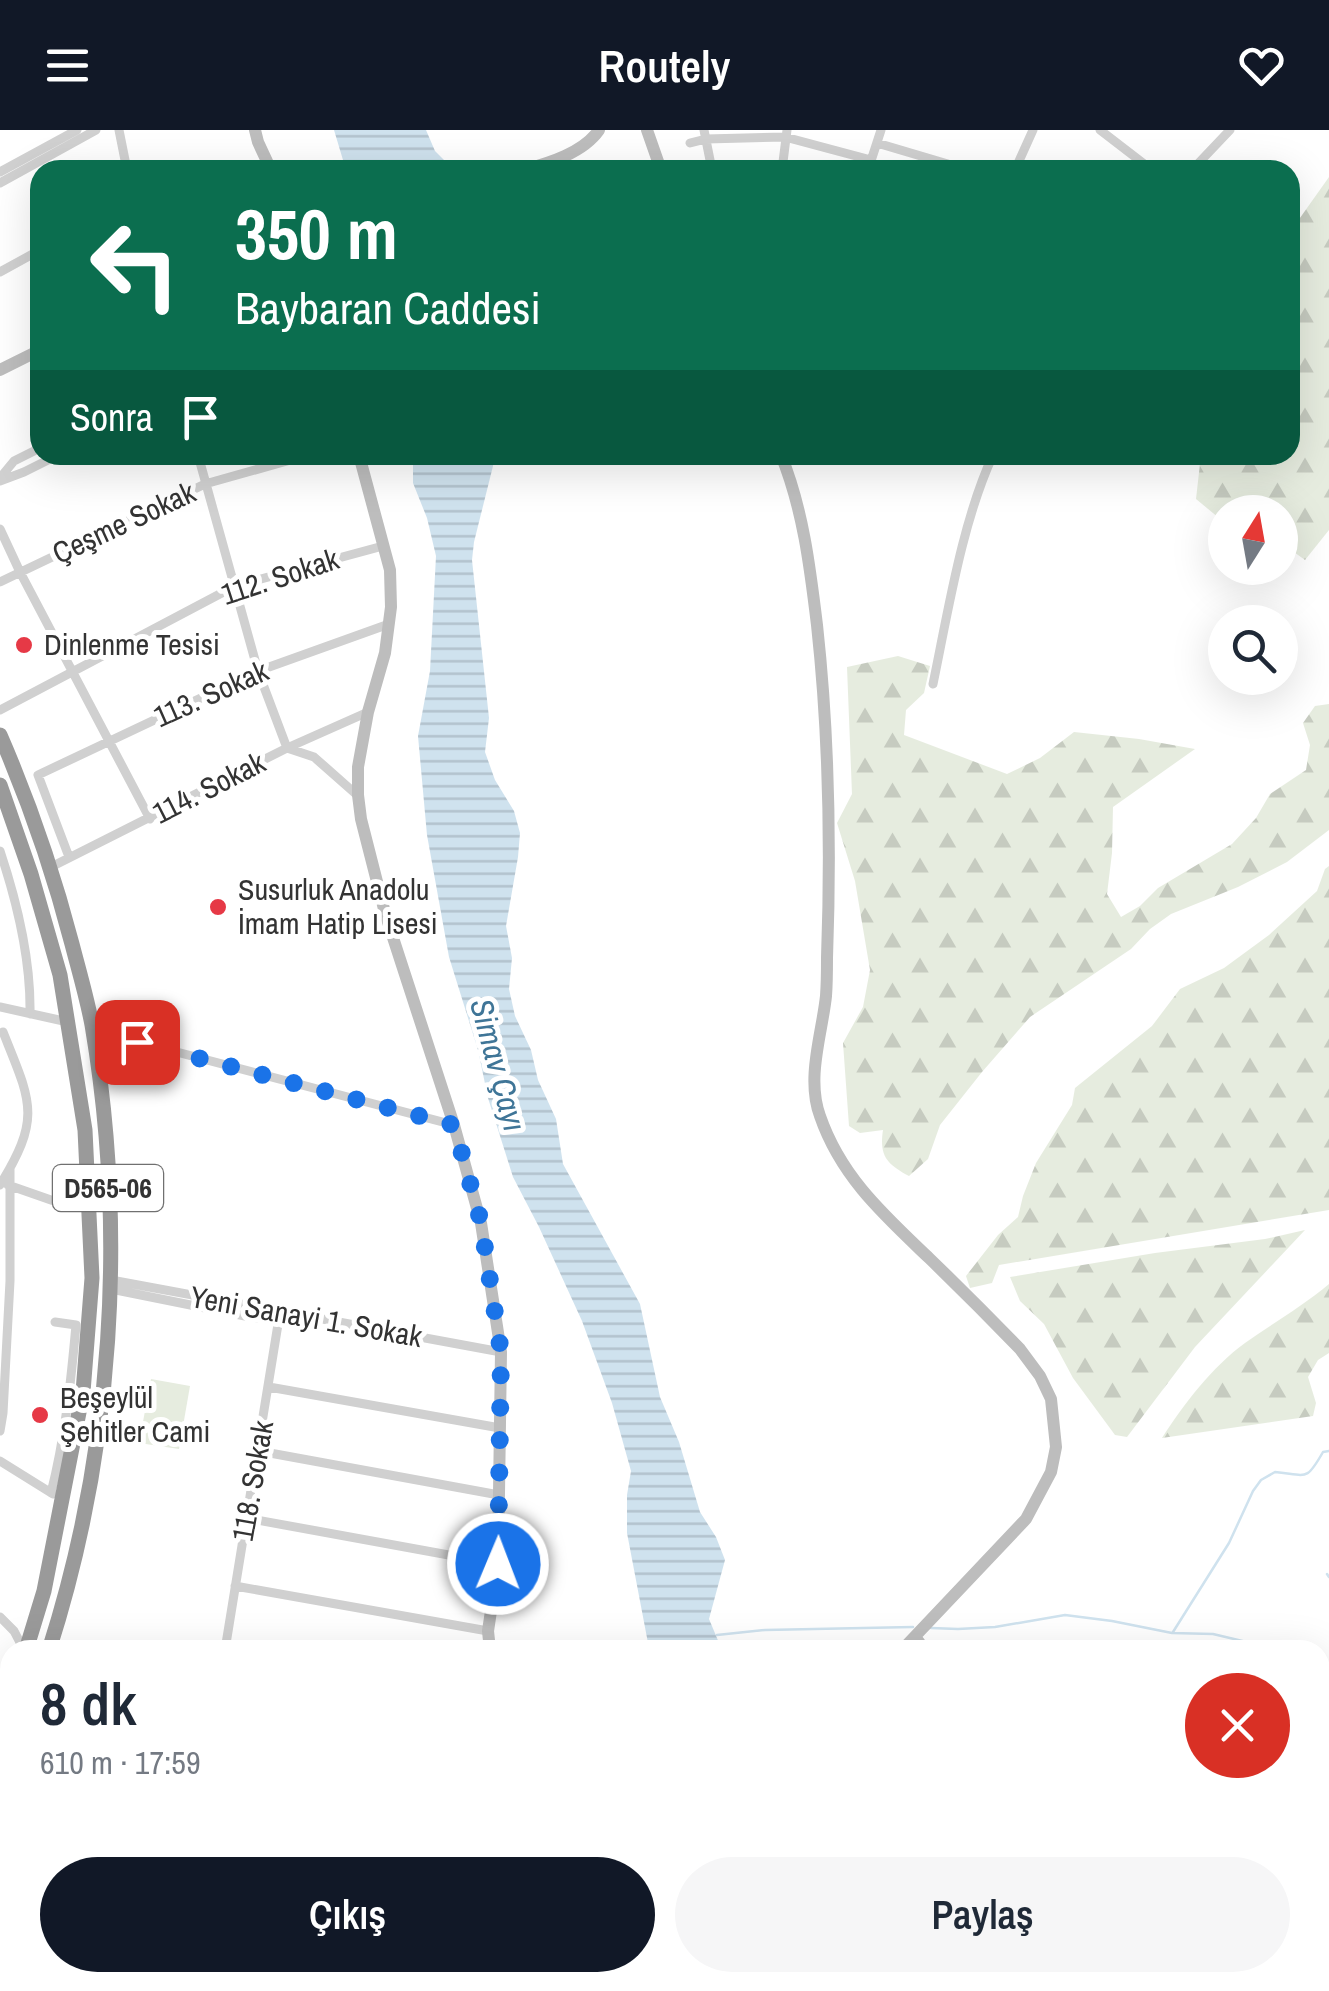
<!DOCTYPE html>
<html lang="tr">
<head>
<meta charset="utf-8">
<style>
	body { margin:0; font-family:"Archivo Narrow",sans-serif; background:#f6f6f7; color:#1f2937; height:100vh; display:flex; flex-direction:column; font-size:38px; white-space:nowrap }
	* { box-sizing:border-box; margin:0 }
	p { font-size:32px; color:#747a83 }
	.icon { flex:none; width:55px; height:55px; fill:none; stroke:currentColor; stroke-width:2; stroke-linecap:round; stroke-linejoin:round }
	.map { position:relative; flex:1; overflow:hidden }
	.details { position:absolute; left:0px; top:1510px; width:1330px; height:352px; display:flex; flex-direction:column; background:#fff; border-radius:30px 30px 0 0; box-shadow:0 10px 40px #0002 }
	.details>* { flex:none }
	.hud { position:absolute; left:30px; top:30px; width:1270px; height:305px; border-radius:30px; box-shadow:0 10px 40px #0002; background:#0b6e4f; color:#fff; overflow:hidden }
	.needle { width:65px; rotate:11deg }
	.tools { position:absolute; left:1208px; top:365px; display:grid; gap:20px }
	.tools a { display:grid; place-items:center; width:90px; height:90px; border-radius:50%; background:#fff; box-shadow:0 10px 40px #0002; font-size:50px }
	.pin { position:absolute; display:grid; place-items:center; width:85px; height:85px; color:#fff; margin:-42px; border-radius:20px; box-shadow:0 5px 15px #0006 }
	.me { position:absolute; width:110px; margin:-55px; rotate:1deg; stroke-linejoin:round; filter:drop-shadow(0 0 8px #0008) }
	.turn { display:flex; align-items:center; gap:35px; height:210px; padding:0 40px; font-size:45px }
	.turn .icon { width:130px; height:130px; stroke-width:2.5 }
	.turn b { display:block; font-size:70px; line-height:85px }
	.then { display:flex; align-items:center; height:95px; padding:0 40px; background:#0003; gap:20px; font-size:38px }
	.round { display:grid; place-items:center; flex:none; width:105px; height:105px; border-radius:52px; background:#f6f6f7 }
	.overview { display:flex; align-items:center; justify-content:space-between; height:170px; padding:0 40px }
	h1 { font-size:60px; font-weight:600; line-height:75px }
	.button { display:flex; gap:20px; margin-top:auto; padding:20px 40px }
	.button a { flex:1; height:115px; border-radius:60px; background:#111827; color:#fff; font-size:40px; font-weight:600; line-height:115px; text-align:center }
	.button a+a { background:#f6f6f7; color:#1f2937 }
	header { display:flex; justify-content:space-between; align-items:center; height:130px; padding:0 40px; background:#111827; color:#fff; font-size:45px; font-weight:600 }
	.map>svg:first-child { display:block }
	.forest { fill:url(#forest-firs) }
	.pitch { fill:#e6ecdf }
	.water { fill:url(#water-rules) }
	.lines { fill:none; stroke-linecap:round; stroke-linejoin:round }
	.stream { stroke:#cfe2ee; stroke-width:2.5 }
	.street { stroke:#d0d0d0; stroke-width:9 }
	.secondary { stroke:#bdbdbd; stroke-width:12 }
	.highway { stroke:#9a9a9a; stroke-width:15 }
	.route { stroke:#1a73e8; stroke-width:18; stroke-dasharray:0 32.4 }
	.poi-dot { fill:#e63946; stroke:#fff; stroke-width:4 }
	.labels { text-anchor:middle; stroke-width:10; stroke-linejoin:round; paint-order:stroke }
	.shield { fill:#fff; stroke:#707070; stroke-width:2.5 }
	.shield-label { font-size:28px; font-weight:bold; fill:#333 }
	.street-label { font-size:30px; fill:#333; stroke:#fff }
	.poi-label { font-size:30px; fill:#333; stroke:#fff; text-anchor:start }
	.water-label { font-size:32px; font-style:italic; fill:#3f7597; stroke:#fff }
</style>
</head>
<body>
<header><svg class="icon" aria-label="menu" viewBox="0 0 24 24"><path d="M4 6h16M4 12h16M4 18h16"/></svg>Routely<svg class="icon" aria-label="heart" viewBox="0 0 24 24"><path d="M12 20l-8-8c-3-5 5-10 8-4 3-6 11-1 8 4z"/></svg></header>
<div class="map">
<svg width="1329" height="1861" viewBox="0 0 1329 1861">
	<defs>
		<pattern id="forest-firs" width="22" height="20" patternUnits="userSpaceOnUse" patternTransform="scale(2.5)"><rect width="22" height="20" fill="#e6ecdf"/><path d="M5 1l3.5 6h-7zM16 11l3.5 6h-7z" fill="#c6cbc0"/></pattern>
		<pattern id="water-rules" width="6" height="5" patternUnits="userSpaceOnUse" patternTransform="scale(2.5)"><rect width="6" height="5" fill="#cfe2ee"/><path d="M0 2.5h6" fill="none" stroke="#b2c2cd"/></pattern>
	</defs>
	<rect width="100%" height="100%" fill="#fff"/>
	<!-- forest -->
	<path class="forest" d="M 1329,47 L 1329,400 L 1305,430 L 1280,412 L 1280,382 L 1225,382 L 1225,393 L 1196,369 L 1201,325 L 1290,325 L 1290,154 L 1295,143 L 1290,138 L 1290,102 Z
		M 898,526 L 930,536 L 924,563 L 906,580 L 904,605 L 1007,644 L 1040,628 L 1074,602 L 1139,609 L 1195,619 L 1113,677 L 1112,723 L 1107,764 L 1121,787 L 1140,776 L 1158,758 L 1232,714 L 1256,688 L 1270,664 L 1306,640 L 1310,615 L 1303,593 L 1315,576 L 1329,574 L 1329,700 L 1287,732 L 1238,757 L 1171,784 L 1150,799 L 1131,819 L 1030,887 L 982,942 L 940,995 L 928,1029 L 909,1046 C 887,1034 879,1026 883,1000 L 860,1003 L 849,996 L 843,913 L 863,877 L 870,840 L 855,751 L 837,693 L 852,664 L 847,537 Z
		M 1329,736 L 1329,1080 L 999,1135 L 992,1153 L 970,1158 L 966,1146 L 998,1105 L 1018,1087 L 1023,1066 L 1036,1033 L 1072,975 L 1075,958 L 1152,896 L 1180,859 L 1224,838 L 1269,805 L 1317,761 L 1325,739 Z
		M 1305,1100 L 1195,1217 L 1127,1307 L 1115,1305 L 1073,1248 L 1044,1194 L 1020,1171 L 1010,1147 L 1155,1123 L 1265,1109 Z
		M 1329,1154 L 1329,1223 L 1318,1230 L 1308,1247 L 1316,1273 L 1313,1286 L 1162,1308 C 1183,1275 1213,1236 1245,1213 C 1273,1193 1303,1176 1329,1154 Z
		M 1289,1852 L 1291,1861 L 1113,1861 L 1106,1853 Z
		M 918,1853 L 1080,1853 L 1085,1861 L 920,1861 Z"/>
	<!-- pitch -->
	<path class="pitch" d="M 151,1249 L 190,1256 L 179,1319 L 139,1313 Z"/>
	<!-- water -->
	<path class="water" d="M 334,0 L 426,0 L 435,21 L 454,40 L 346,40 Z
		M 413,325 L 494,325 L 493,336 L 474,412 L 472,430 L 489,588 L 485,622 L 495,650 L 514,681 L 520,703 L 518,727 L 506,796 L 512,828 L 509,859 L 515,886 L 531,920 L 538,950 L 556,989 L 563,1034 L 640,1174 L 660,1267 L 679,1312 L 700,1382 L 716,1407 L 725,1430 L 709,1489 L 722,1520 L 648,1520 L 648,1513 L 627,1403 L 627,1365 L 631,1341 L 612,1273 L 582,1191 L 539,1097 L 513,1047 L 488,968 L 478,920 L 449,827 L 427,705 L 418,606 L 430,541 L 436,426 L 427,388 L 413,353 Z
		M 535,1853 L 535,1852 L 660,1853 L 657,1861 L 525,1861 Z"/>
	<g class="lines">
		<!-- stream -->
		<path class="stream" d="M 1327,1444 L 1329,1447
			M 931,1498 L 958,1499 L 995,1497 L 1065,1485 L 1112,1491 L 1172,1503 L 1213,1504 L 1280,1520
			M 1173,1502 L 1229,1413 L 1253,1361 L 1261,1350 L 1275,1342 C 1307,1345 1306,1352 1323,1322 L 1329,1321
			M 717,1505 L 765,1500 L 913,1497
			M 1320,1539 L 1329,1549"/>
		<!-- street -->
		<path class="street" d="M 119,0 L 127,40
			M 704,0 L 712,40
			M 1100,0 L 1152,40
			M 690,13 L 706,9 L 785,7 L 871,30
			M 877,13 L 968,40
			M 782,40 L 787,0
			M 868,40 L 881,0
			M 1015,40 L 1033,0
			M 1192,40 L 1230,0
			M 0,42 L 77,0
			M 0,53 L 96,0
			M 0,142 L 40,120
			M 198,325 L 258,541 L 287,618 L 314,627 L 357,665
			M 0,348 L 14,331 L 40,318
			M 0,351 L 24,342 L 58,325
			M 0,399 L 20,442 L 150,689
			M 0,452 L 205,354 L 308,325
			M 933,554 C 948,482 962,392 993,325
			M 0,580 L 235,456 L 383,416
			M 0,721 C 17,772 31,830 30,884
			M 69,727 L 38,645 L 258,541 L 389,494
			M 51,737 L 287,618 L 368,582
			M 0,877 L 68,892
			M 93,900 L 454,995
			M 0,1055 C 42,987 31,972 3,902
			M 8,1055 L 71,1077
			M 111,1150 L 501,1222
			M 111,1159 L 255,1188 L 273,1184
			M 269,1257 L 500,1298
			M 0,1301 L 3,1283 L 10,1151 L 10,1039
			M 259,1321 L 499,1365
			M 0,1331 L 53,1364
			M 51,1363 C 65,1308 71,1251 76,1195 L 55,1192
			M 246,1388 L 498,1434
			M 235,1456 L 488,1501
			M 0,1487 L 14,1501 L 24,1520
			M 225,1520 L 280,1182
			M 0,1557 L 10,1532"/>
		<!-- secondary -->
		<path class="secondary" d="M 255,0 L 258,12 L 271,40
			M 647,0 L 661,40
			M 524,40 C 549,33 583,23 599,0
			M 0,240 L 40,220
			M 359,325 L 390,440 L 391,477 L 385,523 L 368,582 L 358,637 L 358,665 L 361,689 L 385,783 L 454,995 L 481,1093 L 501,1222 L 498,1434 L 488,1501 L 490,1520
			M 781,325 C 803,379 810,437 817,495 C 829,605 831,717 827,828 C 827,840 827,853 826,866 C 822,904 806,948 820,986 C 841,1047 884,1085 929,1128 C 960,1158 990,1188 1020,1219 L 1040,1246 L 1051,1269 L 1056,1317 L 1051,1342 L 1026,1389 L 902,1520
			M 916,1508 L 925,1520
			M 978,1520 L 1129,1516 L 1143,1520
			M 1320,1767 L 1329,1794
			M 809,1852 L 809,1861"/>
		<!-- highway -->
		<path class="highway" d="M 0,605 C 30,674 53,741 72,814 C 79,841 87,868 92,895 C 127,1102 113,1320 49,1520
			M 0,655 L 31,744 L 60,845 L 85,1000 L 92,1148 L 83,1262 L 44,1461 L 26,1520
			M 0,1593 L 10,1566
			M 0,1644 L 10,1618"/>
	</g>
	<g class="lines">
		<!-- route -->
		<path class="route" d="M 137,912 L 454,995 L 481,1092 L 501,1222 L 498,1434"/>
	</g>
	<!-- markers -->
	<g class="poi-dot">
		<circle cx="24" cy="515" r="10"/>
		<circle cx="218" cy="777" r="10"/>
		<circle cx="40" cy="1285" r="10"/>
	</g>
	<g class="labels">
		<!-- shield labels -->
		<rect class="shield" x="53" y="1035" width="110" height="46" rx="8"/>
		<g class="shield-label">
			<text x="108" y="1068">D565-06</text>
		</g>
		<!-- street labels -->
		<g class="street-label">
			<text transform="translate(124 393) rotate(-25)" y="10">Çeşme Sokak</text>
			<text transform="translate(280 447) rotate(-18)" y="10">112. Sokak</text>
			<text transform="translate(211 564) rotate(-24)" y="10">113. Sokak</text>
			<text transform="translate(209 658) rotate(-27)" y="10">114. Sokak</text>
			<text transform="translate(306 1187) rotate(10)" y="10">Yeni Sanayi 1. Sokak</text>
			<text transform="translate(253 1351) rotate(-80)" y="10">118. Sokak</text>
		</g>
		<!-- poi labels -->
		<g class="poi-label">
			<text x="44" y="525">Dinlenme Tesisi</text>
			<text x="238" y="770">Susurluk Anadolu<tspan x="238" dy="34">İmam Hatip Lisesi</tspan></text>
			<text x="60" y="1278">Beşeylül<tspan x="60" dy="34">Şehitler Cami</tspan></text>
		</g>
		<!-- water labels -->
		<g class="water-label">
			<text transform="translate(498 935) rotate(75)" y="11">Simav Çayı</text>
		</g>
	</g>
</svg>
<div class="tools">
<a><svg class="needle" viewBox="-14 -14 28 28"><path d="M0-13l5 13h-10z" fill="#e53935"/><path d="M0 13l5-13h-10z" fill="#747a83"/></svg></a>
<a><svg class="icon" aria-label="search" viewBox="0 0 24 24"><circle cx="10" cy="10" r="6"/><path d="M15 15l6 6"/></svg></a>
</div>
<div class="pin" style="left:137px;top:912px;background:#d93025"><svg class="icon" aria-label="arrive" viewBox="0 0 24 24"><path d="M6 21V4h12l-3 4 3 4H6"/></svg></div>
<svg class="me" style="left:498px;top:1434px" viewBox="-20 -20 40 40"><circle r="17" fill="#1a73e8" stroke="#fff" stroke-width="3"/><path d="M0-11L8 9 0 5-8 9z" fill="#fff"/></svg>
<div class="hud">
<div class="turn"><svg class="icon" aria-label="left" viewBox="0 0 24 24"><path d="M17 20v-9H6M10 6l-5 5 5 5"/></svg><div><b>350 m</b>Baybaran Caddesi</div></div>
<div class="then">Sonra<svg class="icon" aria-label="arrive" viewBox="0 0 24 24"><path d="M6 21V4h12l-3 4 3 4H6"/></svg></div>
</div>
<section class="details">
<div class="overview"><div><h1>8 dk</h1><p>610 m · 17:59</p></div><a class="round" style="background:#d93025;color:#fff"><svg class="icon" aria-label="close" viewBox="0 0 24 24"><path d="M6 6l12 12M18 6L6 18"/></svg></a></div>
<div class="button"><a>Çıkış</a><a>Paylaş</a></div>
</section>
</div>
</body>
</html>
